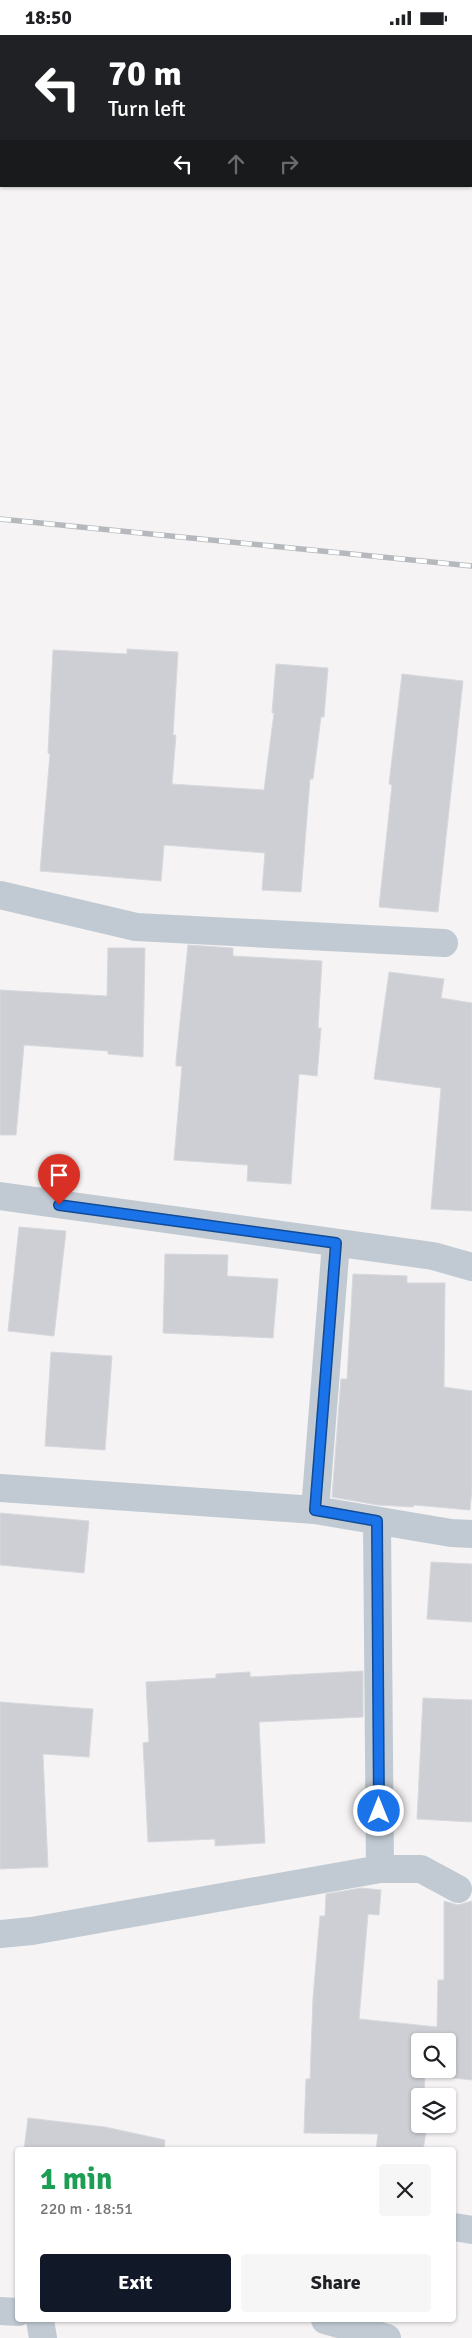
<!DOCTYPE html>
<html lang="en">
<head>
<meta charset="utf-8">
<style>
	body { margin:0; font-family:Signika,sans-serif; background:#f6f6f6; color:#202124; height:100vh; display:flex; flex-direction:column; font-size:19px; white-space:nowrap }
	* { box-sizing:border-box; margin:0 }
	p { font-size:16px; color:#757577 }
	.icon { flex:none; width:28px; height:28px; fill:none; stroke:currentColor; stroke-width:2; stroke-linecap:round; stroke-linejoin:round }
	.map { position:relative; flex:1; overflow:hidden }
	.drawer { position:absolute; left:15px; top:2112px; width:441px; height:175px; display:flex; flex-direction:column; background:#fff; border-radius:5px; box-shadow:0 1px 4px #0004 }
	.drawer>* { flex:none }
	.top-card { position:absolute; left:0px; top:0px; width:472px; height:152px; box-shadow:0 1px 4px #0004; background:#202124; color:#fff; overflow:hidden }
	.buttons { position:absolute; left:411px; top:1998px; display:grid; gap:10px }
	.buttons a { display:grid; place-items:center; width:45px; height:45px; border-radius:5px; background:#fff; box-shadow:0 1px 4px #0004; font-size:25px }
	.pin { position:absolute; display:grid; place-items:center; width:42px; height:42px; color:#fff; margin:-51px -21px; border-radius:50% 50% 50% 0; rotate:-45deg; box-shadow:0 0 5px #0007 }
	.pin .icon { rotate:45deg }
	.me { position:absolute; width:55px; margin:-28px; rotate:0deg; stroke-linejoin:round; filter:drop-shadow(0 0 4px #0008) }
	.turn { display:flex; align-items:center; gap:18px; height:105px; padding:0 25px; font-size:22px }
	.turn .icon { width:65px; height:65px; stroke-width:2.5 }
	.turn b { display:block; font-size:35px; line-height:42px }
	.lanes { display:flex; align-items:center; height:48px; padding:0 25px; background:#0003; justify-content:center; gap:25px; direction:ltr }
	.lanes .off { opacity:.35 }
	.round { display:grid; place-items:center; flex:none; width:52px; height:52px; border-radius:5px; background:#f6f6f6 }
	.head { display:flex; align-items:center; justify-content:space-between; height:85px; padding:0 25px }
	h1 { font-size:30px; font-weight:700; line-height:38px; color:#1e9e55 }
	.action { display:flex; gap:10px; margin-top:auto; padding:10px 25px }
	.action a { flex:1; height:58px; border-radius:5px; background:#111827; color:#fff; font-size:20px; font-weight:700; line-height:58px; text-align:center }
	.action a+a { background:#f6f6f6; color:#202124 }
	.status { display:flex; justify-content:space-between; align-items:center; height:35px; padding:0 25px; background:#fff; direction:ltr }
	.status svg { height:14px; fill:currentColor }
	.map>svg:first-child { display:block }
	.building { fill:#cdcfd5; stroke:#d7d9de; fill-rule:evenodd }
	.lines { fill:none; stroke-linecap:round; stroke-linejoin:round }
	.street { stroke:#c1cad2; stroke-width:28 }
	.rail-casing { stroke:#b5b8bd; stroke-width:5.5 }
	.rail { stroke:#fff; stroke-width:4; stroke-dasharray:11; stroke-linecap:butt }
	.route-casing { stroke:#114b97; stroke-width:12 }
	.route { stroke:#1a73e8; stroke-width:9 }
</style>
</head>
<body>
<div class="status"><b>18:50</b><svg viewBox="0 0 49 12"><path d="M0 12V9h3v3zM5 12V6h3v6zM10 12V3h3v9zM15 12V0h3v12zM26 1h20v11H26zM47 4h2v5h-2z"/></svg></div>
<div class="map">
<svg width="472" height="2303" viewBox="0 0 472 2303">
	<rect width="100%" height="100%" fill="#f5f3f3"/>
	<!-- building -->
	<path class="building" d="M 127,614 L 178,617 L 173,700 L 176,700 L 172,749 L 264,755 L 274,678 L 272,678 L 276,629 L 328,633 L 324,682 L 321,682 L 313,744 L 310,744 L 301,857 L 262,855 L 265,818 L 164,810 L 161,846 L 40,836 L 50,719 L 48,718 L 53,615 L 127,619 Z
		M 402,639 L 463,646 L 438,877 L 379,872 L 392,750 L 389,749 Z
		M 188,910 L 233,913 L 233,921 L 322,926 L 318,993 L 321,993 L 317,1041 L 299,1039 L 291,1149 L 247,1146 L 248,1130 L 174,1125 L 182,1031 L 176,1031 L 176,1025 Z
		M 108,913 L 145,913 L 143,1022 L 108,1019 L 108,1016 L 24,1010 L 16,1100 L 0,1100 L 0,955 L 107,961 Z
		M 389,937 L 444,944 L 441,963 L 472,968 L 472,1176 L 431,1174 L 441,1053 L 374,1044 Z
		M 19,1192 L 66,1196 L 54,1301 L 8,1296 Z
		M 165,1219 L 228,1220 L 227,1241 L 278,1244 L 273,1303 L 163,1298 Z
		M 353,1239 L 407,1241 L 407,1248 L 445,1248 L 444,1352 L 472,1356 L 472,1454 L 470,1475 L 414,1470 L 413,1472 L 378,1470 L 332,1462 L 341,1344 L 347,1344 Z
		M 51,1317 L 112,1321 L 105,1415 L 45,1411 Z
		M 0,1478 L 89,1486 L 84,1538 L 0,1530 Z
		M 431,1527 L 472,1529 L 472,1587 L 427,1584 Z
		M 363,1636 L 363,1682 L 259,1687 L 265,1808 L 215,1811 L 215,1804 L 148,1807 L 143,1708 L 149,1707 L 146,1647 L 216,1643 L 216,1639 L 250,1637 L 250,1642 Z
		M 423,1663 L 472,1665 L 472,1787 L 417,1784 Z
		M 0,1667 L 93,1674 L 89,1722 L 43,1719 L 48,1832 L 0,1834 Z
		M 361,1853 L 381,1855 L 379,1880 L 368,1879 L 359,1984 L 437,1992 L 438,1945 L 444,1945 L 444,1866 L 458,1870 L 472,1866 L 472,2045 L 425,2040 L 424,2061 L 420,2061 L 420,2089 L 427,2091 L 423,2115 L 376,2115 L 378,2099 L 304,2098 L 306,2044 L 310,2044 L 313,1963 L 320,1881 L 325,1881 L 326,1859 ZM 420,2006 L 448,2006 L 448,2034 L 420,2034 Z
		M 28,2083 L 105,2092 L 165,2105 L 164,2115 L 24,2115 Z"/>
	<g class="lines">
		<!-- street -->
		<path class="street" d="M 0,860 L 136,892 L 444,908
			M 0,1161 L 433,1221 L 472,1232
			M 0,1453 L 315,1475 L 451,1498 L 472,1499
			M 315,1475 L 336,1208
			M 377,1486 L 380,1834
			M 0,1899 L 32,1896 L 380,1834 L 421,1834 L 458,1854
			M 454,2192 L 472,2195
			M 0,2276 L 18,2277
			M 40,2285 L 43,2303
			M 325,2285 L 387,2303"/>
		<!-- rail casing -->
		<g class="rail-casing">
			<path id="rail" d="M 0,484 L 472,531"/>
		</g>
		<!-- rail -->
		<use href="#rail" class="rail"/>
	</g>
	<g class="lines">
		<!-- route casing -->
		<g class="route-casing">
			<path id="route" d="M 59,1170 L 336,1208 L 315,1475 L 377,1486 L 379,1776"/>
		</g>
		<!-- route -->
		<use href="#route" class="route"/>
	</g>
</svg>
<div class="buttons">
<a><svg class="icon" aria-label="search" viewBox="0 0 24 24"><circle cx="10" cy="10" r="6"/><path d="M15 15l6 6"/></svg></a>
<a><svg class="icon" aria-label="layers" viewBox="0 0 24 24"><path d="M12 4l9 5-9 5-9-5zM3 14l9 5 9-5"/></svg></a>
</div>
<div class="pin" style="left:59px;top:1170px;background:#d93025"><svg class="icon" aria-label="arrive" viewBox="0 0 24 24"><path d="M6 21V4h12l-3 4 3 4H6"/></svg></div>
<svg class="me" style="left:379px;top:1776px" viewBox="-20 -20 40 40"><circle r="17" fill="#1a73e8" stroke="#fff" stroke-width="3"/><path d="M0-11L8 9 0 5-8 9z" fill="#fff"/></svg>
<div class="top-card">
<div class="turn"><svg class="icon" aria-label="left" viewBox="0 0 24 24"><path d="M17 20v-9H6M10 6l-5 5 5 5"/></svg><div><b>70 m</b>Turn left</div></div>
<div class="lanes"><svg class="icon" aria-label="left" viewBox="0 0 24 24"><path d="M17 20v-9H6M10 6l-5 5 5 5"/></svg><svg class="icon off" aria-label="ahead" viewBox="0 0 24 24"><path d="M12 20V5M6 11l6-6 6 6"/></svg><svg class="icon off" aria-label="right" viewBox="0 0 24 24"><path d="M7 20v-9h11M14 6l5 5-5 5"/></svg></div>
</div>
<section class="drawer">
<div class="head"><div><h1>1 min</h1><p>220 m · 18:51</p></div><a class="round"><svg class="icon" aria-label="close" viewBox="0 0 24 24"><path d="M6 6l12 12M18 6L6 18"/></svg></a></div>
<div class="action"><a>Exit</a><a>Share</a></div>
</section>
</div>
</body>
</html>
